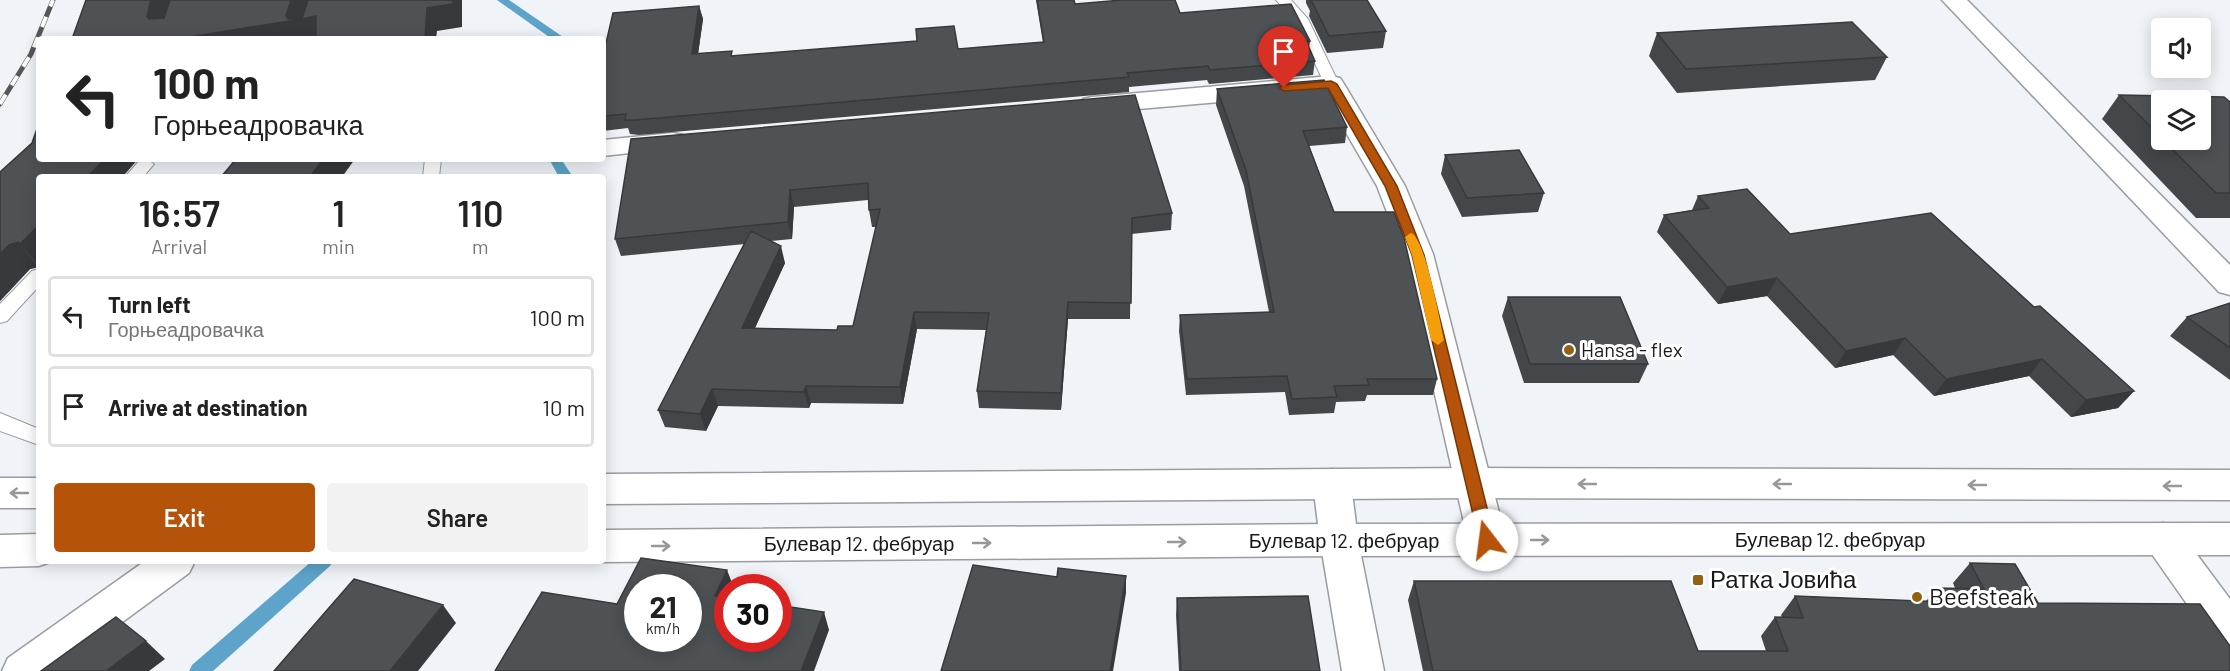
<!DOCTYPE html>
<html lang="en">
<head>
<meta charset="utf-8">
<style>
	body { margin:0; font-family:Barlow,sans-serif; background:#f2f2f2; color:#222; height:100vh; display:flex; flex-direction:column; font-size:22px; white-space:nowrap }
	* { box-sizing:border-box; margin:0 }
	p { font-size:20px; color:#767676 }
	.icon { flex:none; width:33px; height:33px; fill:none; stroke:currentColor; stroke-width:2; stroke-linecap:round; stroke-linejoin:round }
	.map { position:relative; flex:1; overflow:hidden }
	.details { position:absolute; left:36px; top:174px; width:570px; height:390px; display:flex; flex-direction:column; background:#fff; border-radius:6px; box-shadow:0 3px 15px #0003 }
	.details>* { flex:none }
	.banner { position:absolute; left:36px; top:36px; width:570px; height:126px; border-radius:6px; box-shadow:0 3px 15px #0003; background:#fff; color:#222; overflow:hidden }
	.buttons { position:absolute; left:2151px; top:18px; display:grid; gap:12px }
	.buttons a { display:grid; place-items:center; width:60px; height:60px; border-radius:6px; background:#fff; box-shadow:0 3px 15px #0003; font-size:30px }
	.speed { position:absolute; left:624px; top:574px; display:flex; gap:12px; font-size:30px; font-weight:700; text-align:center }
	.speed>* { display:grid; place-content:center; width:78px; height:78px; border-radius:50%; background:#fff; box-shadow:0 3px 15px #0003; line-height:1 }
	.speed small { font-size:15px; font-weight:400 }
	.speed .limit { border:9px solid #d22; background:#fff; color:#111 }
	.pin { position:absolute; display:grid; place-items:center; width:51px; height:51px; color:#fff; margin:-62px -26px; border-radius:50% 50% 50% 0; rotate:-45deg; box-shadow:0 0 6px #0007 }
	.pin .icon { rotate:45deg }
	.me { position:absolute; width:66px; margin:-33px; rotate:345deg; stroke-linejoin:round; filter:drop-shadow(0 0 4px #0008) }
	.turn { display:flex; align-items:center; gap:21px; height:126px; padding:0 18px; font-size:27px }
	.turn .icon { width:78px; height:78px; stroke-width:2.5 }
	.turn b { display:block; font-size:42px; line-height:51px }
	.eta { display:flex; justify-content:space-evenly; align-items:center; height:102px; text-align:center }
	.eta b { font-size:36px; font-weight:600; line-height:42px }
	.button { display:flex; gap:12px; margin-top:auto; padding:12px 18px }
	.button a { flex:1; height:69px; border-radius:6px; background:#b45309; color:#fff; font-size:24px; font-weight:600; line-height:69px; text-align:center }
	.button a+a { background:#f2f2f2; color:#222 }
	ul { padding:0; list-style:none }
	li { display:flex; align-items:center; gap:18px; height:81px; margin:0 12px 9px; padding:0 6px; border:3px solid #e0e0e0; border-radius:6px }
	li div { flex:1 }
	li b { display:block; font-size:22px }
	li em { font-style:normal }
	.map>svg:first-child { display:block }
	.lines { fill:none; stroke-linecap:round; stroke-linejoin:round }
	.stream { fill:#5ea4ca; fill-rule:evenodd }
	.service-casing { stroke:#999ca0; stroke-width:2 }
	.minor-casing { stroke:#999ca0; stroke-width:3 }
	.secondary-casing { stroke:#999ca0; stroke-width:3 }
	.service { fill:#fff; fill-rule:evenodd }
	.minor { fill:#fff; fill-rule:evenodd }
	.secondary { fill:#fff; fill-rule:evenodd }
	.rail-casing { stroke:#555759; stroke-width:5 }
	.rail { stroke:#fff; stroke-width:4; stroke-dasharray:11; stroke-linecap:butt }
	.wall { fill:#444749; fill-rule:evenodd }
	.shaded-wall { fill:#37393c }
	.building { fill:#4f5255; stroke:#37393c; stroke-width:1.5; fill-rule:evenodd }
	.oneway { stroke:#979898 }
	.route { fill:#b45309; stroke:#753606; stroke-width:1.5 }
	.slow { fill:#f59e0b }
	.poi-dot { fill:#946014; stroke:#fff; stroke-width:2 }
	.labels { text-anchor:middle; stroke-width:6; stroke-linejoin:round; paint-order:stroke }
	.poi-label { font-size:20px; fill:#18191b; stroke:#fff; text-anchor:start }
	.street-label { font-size:20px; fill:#18191b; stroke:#fff }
	.near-poi-label { font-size:24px; fill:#18191b; stroke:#fff; text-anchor:start }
</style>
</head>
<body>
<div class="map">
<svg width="2230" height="671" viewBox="0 0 2230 671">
	<rect width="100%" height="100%" fill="#f0f4f8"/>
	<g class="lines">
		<!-- stream -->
		<path class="stream" d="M 497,0 L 509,0 L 566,39 L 552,39 Z
			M 549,159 L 561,159 L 573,177 L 559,177 Z
			M 312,561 L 333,561 L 330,566 L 213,671 L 189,671 L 192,665 Z"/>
		<!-- service casing -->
		<g class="service-casing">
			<path id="service" d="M 310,0 L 324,0 L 314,39 L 300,39 Z
				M 1276,0 L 1291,0 L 1308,19 L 1339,84 L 1336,87 L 1326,87 L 1295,21 Z
				M 146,159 L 154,164 L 143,177 L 125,177 L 140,160 Z
				M 425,159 L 441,159 L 439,177 L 423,177 Z
				M 39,269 L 39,286 L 7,321 L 0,323 L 0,304 L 32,271 Z
				M 0,413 L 39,429 L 39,445 L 0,431 Z"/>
		</g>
		<!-- minor casing -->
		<g class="minor-casing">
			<path id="minor" d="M 1942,0 L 1967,0 L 2230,265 L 2230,295 L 2219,292 Z
				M 1331,76 L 1340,78 L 1344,84 L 1405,186 L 1433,254 L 1506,540 L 1501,551 L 1487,556 L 1473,551 L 1468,540 L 1403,254 L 1377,186 L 1323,93 L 1092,113 L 1083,111 L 1079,105 L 1083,99 L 1092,97 Z
				M 673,133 L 683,135 L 687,141 L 683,147 L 603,156 L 603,140 Z
				M 1332,469 L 1345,474 L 1351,484 L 1358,540 L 1384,671 L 1342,671 L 1320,540 L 1313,484 L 1319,474 Z
				M 2163,523 L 2177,528 L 2230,599 L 2230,649 L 2215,644 L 2149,550 L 2144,539 L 2149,528 Z
				M 145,561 L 195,561 L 189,573 L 56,671 L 2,671 L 8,658 Z"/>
		</g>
		<!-- secondary casing -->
		<g class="secondary-casing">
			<path id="secondary" d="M 1471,468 L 2230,470 L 2230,500 L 1471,498 L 603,504 L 603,474 Z
				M 0,478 L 39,478 L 39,508 L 0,508 Z
				M 2230,523 L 2230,555 L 1339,556 L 603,562 L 600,561 L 603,561 L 603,530 L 1339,524 Z
				M 39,534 L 39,561 L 53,561 L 39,566 L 0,567 L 0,535 Z"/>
		</g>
		<!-- service -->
		<use href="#service" class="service"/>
		<!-- minor -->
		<use href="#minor" class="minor"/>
		<!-- secondary -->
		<use href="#secondary" class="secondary"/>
		<!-- rail casing -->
		<g class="rail-casing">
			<path id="rail" d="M 0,104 L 31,54 L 53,0"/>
		</g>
		<!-- rail -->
		<use href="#rail" class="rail"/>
	</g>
	<!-- wall -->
	<path class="wall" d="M 1036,0 L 1074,0 L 1075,4 L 1180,13 L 1310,41 L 1309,48 L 1315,61 L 1313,75 L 1209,84 L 1207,80 L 1129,87 L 1129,92 L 639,135 L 630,134 L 628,128 L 603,131 L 603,56 L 699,6 L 703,19 L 698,54 L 733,56 L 958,49 L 1043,43 Z
		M 1306,0 L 1367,0 L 1386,31 L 1383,48 L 1327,53 L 1309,16 L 1310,11 L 1306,3 Z
		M 1657,33 L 1887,57 L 1875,80 L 1677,93 L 1649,56 Z
		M 1217,89 L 1347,127 L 1345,143 L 1309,146 L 1334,212 L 1437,379 L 1433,395 L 1367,395 L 1365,401 L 1336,402 L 1334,413 L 1289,415 L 1285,392 L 1186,395 L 1179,331 L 1180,315 L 1269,312 L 1244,186 L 1216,105 Z
		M 2119,95 L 2230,102 L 2230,218 L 2196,218 L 2102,119 ZM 2162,100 L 2200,140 L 2162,140 Z
		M 631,139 L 1172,213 L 1171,230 L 1131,234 L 1130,319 L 1068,319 L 1061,410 L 979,408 L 977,391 L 986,330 L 917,329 L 903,404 L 811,403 L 809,408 L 718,406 L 706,431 L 665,427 L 658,410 L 745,244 L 621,256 L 615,239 ZM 868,200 L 869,210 L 872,227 L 876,227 L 853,326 L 837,330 L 755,328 L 785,263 L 771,241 L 792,239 L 794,207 Z
		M 32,143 L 39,159 L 138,159 L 124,175 L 39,177 L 39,267 L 30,269 L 0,301 L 0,172 Z
		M 1445,155 L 1544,193 L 1538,212 L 1462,217 L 1441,174 Z
		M 1698,196 L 1790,234 L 2034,307 L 2134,391 L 2118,408 L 2071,417 L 2029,376 L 1934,396 L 1893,355 L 1835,368 L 1767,296 L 1718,304 L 1657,232 L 1664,215 L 1692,210 Z
		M 1508,297 L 1648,364 L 1639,383 L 1524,383 L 1502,316 Z
		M 2230,303 L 2230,380 L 2170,336 L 2187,317 Z
		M 1970,563 L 2038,603 L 2230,671 L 1423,671 L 1408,600 L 1414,581 L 1698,651 L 1766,651 L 1761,636 L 1775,617 L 1782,617 L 1781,615 L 1795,596 L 1926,601 L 1938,588 L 1955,588 L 1953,583 Z
		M 1177,598 L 1320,671 L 1179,671 L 1176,615 Z"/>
	<!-- shaded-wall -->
	<path class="shaded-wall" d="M 151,0 L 172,0 L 161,38 L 147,16 Z
		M 291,0 L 309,0 L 328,39 L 313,39 L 303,20 L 313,39 L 177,39 L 286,16 Z
		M 453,0 L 462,0 L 462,27 L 437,31 L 436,39 L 425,39 L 427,8 Z
		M 699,6 L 703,19 L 696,68 L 692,54 Z
		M 105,159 L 138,159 L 124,175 L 125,177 L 87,177 Z
		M 323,159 L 355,159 L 342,177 L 310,177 Z
		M 790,190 L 794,207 L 792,239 L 788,222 Z
		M 39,225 L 39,266 L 20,244 Z
		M 18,242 L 38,267 L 30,269 L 0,301 L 0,254 L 9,245 Z
		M 781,246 L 785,263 L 747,345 L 742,328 Z
		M 1777,278 L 1767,296 L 1718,304 L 1727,287 Z
		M 1068,302 L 1068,319 L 1061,410 L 1061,393 Z
		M 914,312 L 917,329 L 903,404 L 900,387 Z
		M 1905,338 L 1893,355 L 1835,368 L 1846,351 Z
		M 2042,359 L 2029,376 L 1934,396 L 1946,379 Z
		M 806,386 L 811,403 L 809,408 L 804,392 Z
		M 712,389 L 718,406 L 706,431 L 700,414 Z
		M 2134,391 L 2118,408 L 2071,417 L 2086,400 Z
		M 727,570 L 734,588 L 728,588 L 728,604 L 715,596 Z
		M 1126,576 L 1126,593 L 1113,671 L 1110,671 Z
		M 443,605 L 456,623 L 418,671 L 390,671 Z
		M 824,612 L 829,630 L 814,671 L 801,671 Z
		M 146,641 L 165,659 L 149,671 L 106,671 Z"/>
	<!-- building -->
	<path class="building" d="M 86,0 L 151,0 L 147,16 L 149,19 L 164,18 L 170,0 L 291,0 L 286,16 L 288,19 L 302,19 L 177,39 L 72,39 Z
		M 308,0 L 453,0 L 453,4 L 427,8 L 425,39 L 316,39 L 316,16 L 302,19 Z
		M 1037,0 L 1074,0 L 1075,4 L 1122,0 L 1175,0 L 1180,13 L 1291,4 L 1310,41 L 1306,41 L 1315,61 L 1210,70 L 1208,66 L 1127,73 L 1129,77 L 635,120 L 625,120 L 626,114 L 603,116 L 603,56 L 613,13 L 699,6 L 692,54 L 732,51 L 731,56 L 917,41 L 916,29 L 954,26 L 958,49 L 1044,42 Z
		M 1311,0 L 1367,0 L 1386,31 L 1329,36 Z
		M 1852,22 L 1887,57 L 1686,69 L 1657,33 Z
		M 1324,80 L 1347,127 L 1303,131 L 1334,212 L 1394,212 L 1404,238 L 1437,379 L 1367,379 L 1369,385 L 1334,386 L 1337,397 L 1292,399 L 1287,376 L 1187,379 L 1180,315 L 1274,312 L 1246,170 L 1217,89 Z
		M 1135,95 L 1172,213 L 1132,218 L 1131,303 L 1068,302 L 1061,393 L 977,391 L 989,313 L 914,312 L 900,387 L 806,386 L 804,392 L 712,389 L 700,414 L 658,410 L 751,231 L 781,246 L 742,328 L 837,330 L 838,326 L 853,326 L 880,209 L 869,210 L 868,183 L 790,190 L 788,222 L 615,239 L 631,139 Z
		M 2119,95 L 2224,97 L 2230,102 L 2230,193 L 2216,193 L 2163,140 L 2200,140 L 2200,100 L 2162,100 L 2162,138 Z
		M 39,123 L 39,159 L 105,159 L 87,177 L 39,177 L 39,225 L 20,244 L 18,242 L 9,245 L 0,254 L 0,172 L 32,143 Z
		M 1519,150 L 1544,193 L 1467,198 L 1445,155 Z
		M 236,159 L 323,159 L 310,177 L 221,177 Z
		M 1747,189 L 1790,234 L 1931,213 L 2034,307 L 2040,306 L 2134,391 L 2086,400 L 2042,359 L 1946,379 L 1905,338 L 1846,351 L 1777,278 L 1727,287 L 1664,215 L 1709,208 L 1698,196 Z
		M 1508,297 L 1620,297 L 1648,364 L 1530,364 Z
		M 2230,303 L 2230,348 L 2187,317 Z
		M 641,558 L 727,570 L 715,596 L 728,598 L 728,639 L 778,639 L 778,605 L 824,612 L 801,671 L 495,671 L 542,592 L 617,604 ZM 638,588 L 688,588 L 688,639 L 638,639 Z
		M 1970,563 L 2015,564 L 2038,603 L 2200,604 L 2230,646 L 2230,671 L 1433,671 L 1414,581 L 1671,581 L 1698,651 L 1788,651 L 1775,617 L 1803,618 L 1795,596 L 1945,602 L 1938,588 L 1984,589 Z
		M 973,565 L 1057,577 L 1058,568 L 1126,576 L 1110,671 L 941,671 Z
		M 354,579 L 443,605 L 390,671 L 274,671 Z
		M 1308,596 L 1320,671 L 1181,671 L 1177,598 Z
		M 116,617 L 146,641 L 106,671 L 41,671 Z"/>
	<!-- one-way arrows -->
	<defs><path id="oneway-shaft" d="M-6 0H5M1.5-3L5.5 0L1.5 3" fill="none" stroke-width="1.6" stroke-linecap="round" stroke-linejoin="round" transform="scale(1.5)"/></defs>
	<g class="oneway">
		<use href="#oneway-shaft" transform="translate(1587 484) rotate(-180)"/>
		<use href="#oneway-shaft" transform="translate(1782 484) rotate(-180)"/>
		<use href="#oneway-shaft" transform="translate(1977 485) rotate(-180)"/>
		<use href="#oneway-shaft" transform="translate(2172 486) rotate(180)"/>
		<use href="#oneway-shaft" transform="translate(19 493) rotate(180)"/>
		<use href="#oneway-shaft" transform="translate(1540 540)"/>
		<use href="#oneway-shaft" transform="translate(1177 542)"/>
		<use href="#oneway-shaft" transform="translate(982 543)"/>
		<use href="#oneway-shaft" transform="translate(661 546)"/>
	</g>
	<!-- route -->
	<path class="route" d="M 1331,81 L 1337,84 L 1397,186 L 1424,255 L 1495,540 L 1492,545 L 1487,547 L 1481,545 L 1479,540 L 1412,255 L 1385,186 L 1328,88 L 1284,91 L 1279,88 L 1284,85 Z"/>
	<!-- slow -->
	<path class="slow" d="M 1411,233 C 1425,237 1440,322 1444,340 L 1438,345 L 1431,340 L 1412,255 L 1405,237 Z"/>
	<!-- markers -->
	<g class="poi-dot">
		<circle cx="1569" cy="350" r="6"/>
		<rect x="1692" y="574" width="12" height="12" rx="3"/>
		<circle cx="1917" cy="597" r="6"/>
	</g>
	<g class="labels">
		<!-- poi labels -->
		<g class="poi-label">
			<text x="1581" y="357">Hansa - flex</text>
		</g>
		<!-- street labels -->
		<g class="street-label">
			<text x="1830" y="547">Булевар 12. фебруар</text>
			<text x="1344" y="548">Булевар 12. фебруар</text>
			<text x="859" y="551">Булевар 12. фебруар</text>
		</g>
		<!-- near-poi labels -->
		<g class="near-poi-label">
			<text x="1710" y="588">Ратка Јовића</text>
			<text x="1929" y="605">Beefsteak</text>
		</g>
	</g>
</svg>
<div class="buttons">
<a><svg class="icon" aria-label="sound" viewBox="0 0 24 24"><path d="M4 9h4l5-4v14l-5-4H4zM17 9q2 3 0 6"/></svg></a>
<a><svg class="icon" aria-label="layers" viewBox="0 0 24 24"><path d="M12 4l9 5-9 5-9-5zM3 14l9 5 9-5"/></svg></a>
</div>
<div class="speed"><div>21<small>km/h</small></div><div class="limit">30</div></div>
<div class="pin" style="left:1284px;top:88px;background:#d93025"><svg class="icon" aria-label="arrive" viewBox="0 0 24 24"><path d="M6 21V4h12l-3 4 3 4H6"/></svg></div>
<svg class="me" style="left:1487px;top:540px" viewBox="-20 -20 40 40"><circle r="19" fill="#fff"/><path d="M0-13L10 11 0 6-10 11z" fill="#b45309"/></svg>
<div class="banner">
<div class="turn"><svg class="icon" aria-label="left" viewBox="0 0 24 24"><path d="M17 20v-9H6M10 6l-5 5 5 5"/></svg><div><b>100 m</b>Горњеадровачка</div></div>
</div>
<section class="details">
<div class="eta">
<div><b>16:57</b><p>Arrival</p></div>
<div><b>1</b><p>min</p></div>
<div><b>110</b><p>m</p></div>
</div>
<ul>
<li><svg class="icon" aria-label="left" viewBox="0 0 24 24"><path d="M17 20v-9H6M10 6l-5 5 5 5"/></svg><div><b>Turn left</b><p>Горњеадровачка</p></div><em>100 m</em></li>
<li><svg class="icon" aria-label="arrive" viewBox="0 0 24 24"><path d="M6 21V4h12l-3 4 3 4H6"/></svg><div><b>Arrive at destination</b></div><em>10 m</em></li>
</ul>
<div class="button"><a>Exit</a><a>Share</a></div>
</section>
</div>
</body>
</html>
